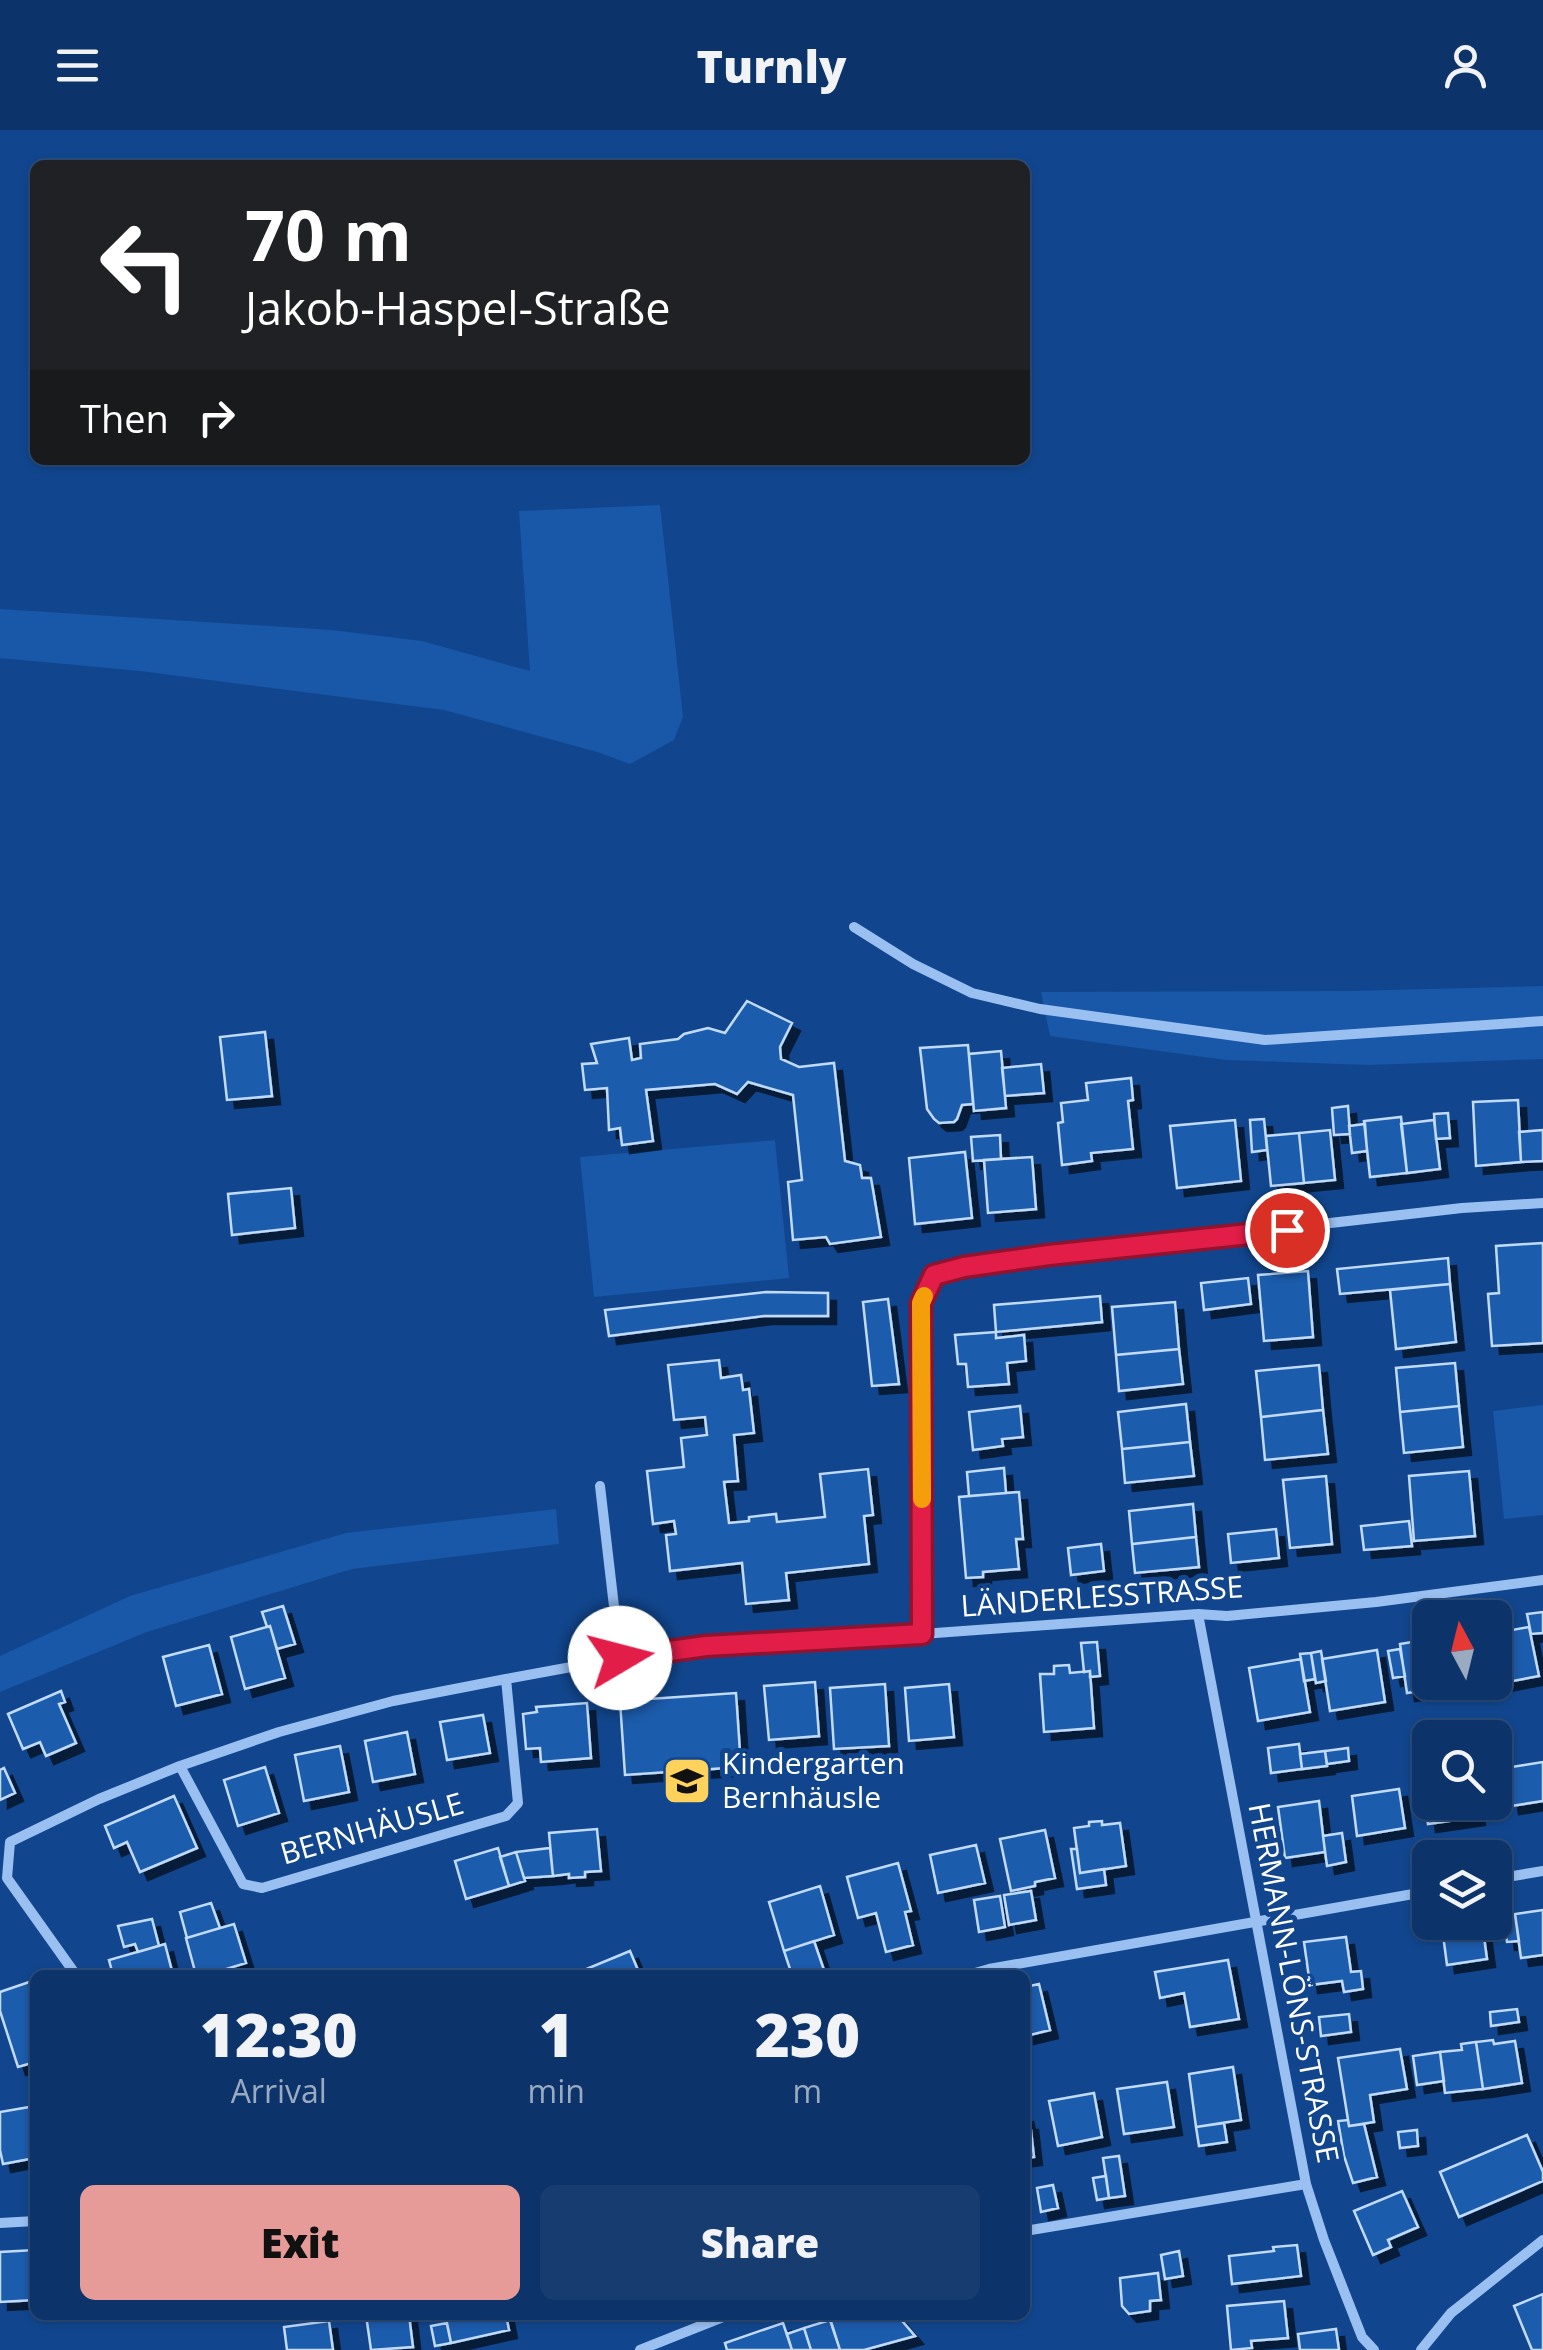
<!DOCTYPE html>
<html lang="en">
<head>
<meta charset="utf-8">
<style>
	body { margin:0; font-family:"Open Sans",sans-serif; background:#163c70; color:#f1f3f6; height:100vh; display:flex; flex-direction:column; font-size:38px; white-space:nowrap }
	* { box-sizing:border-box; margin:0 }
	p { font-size:32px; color:#9aaac1 }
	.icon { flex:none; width:55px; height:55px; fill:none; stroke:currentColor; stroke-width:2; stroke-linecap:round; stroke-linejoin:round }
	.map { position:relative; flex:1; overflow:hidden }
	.details { position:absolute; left:30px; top:1840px; width:1000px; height:350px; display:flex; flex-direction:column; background:#0d346a; border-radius:15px; box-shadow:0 2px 8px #0004,0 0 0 2px #2d4f7e }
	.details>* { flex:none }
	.banner { position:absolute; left:30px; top:30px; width:1000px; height:305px; border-radius:15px; box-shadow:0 2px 8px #0004,0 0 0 2px #2d4f7e; background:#202124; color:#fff; overflow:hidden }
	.needle { width:65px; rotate:353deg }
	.buttons { position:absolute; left:1412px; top:1470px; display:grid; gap:20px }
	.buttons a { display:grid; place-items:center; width:100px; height:100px; border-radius:15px; background:#0d346a; box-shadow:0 2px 8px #0004,0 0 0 2px #2d4f7e; font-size:50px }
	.pin { position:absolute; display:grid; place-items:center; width:85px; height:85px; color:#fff; margin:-42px; border:5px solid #fff; border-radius:50%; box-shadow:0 2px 10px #0007 }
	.me { position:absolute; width:110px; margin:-55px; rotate:82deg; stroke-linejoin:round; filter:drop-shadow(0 0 8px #0008) }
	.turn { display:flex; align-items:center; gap:35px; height:210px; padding:0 50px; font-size:45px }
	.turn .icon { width:130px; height:130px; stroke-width:2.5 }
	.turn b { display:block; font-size:70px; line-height:85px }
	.then { display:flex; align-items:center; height:95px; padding:0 50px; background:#0003; gap:20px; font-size:38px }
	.eta { display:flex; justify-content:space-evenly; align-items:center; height:170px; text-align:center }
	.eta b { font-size:60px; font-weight:800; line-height:70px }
	.button { display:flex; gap:20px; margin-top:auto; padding:20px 50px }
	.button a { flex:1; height:115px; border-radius:15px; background:#e69b98; color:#111; font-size:40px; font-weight:800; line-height:115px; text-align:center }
	.button a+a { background:#163c70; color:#f1f3f6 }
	header { display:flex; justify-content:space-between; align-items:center; height:130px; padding:0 50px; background:#0d346a; font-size:45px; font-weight:800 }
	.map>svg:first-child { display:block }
	.green { fill:#1957a8 }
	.building { fill:#1f5cad; stroke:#c1dbfd; stroke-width:2.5; filter:url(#shadow) }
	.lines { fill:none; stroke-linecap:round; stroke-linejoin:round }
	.minor { stroke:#9ac0f2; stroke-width:10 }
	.route-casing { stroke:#92132f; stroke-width:25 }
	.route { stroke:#e11d48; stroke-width:18 }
	.slow { stroke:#f59e0b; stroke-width:18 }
	.labels { text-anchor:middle; stroke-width:10; stroke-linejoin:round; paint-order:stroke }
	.street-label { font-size:30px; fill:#fff; stroke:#11468e }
	.poi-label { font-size:30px; fill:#fff; stroke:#11468e; text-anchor:start }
</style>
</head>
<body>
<header><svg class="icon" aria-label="menu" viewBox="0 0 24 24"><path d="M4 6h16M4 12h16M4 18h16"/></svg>Turnly<svg class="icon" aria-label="person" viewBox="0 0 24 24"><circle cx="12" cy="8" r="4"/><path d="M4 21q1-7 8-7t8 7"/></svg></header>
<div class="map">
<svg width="1543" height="2220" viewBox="0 0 1543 2220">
	<defs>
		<filter id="shadow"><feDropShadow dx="8" dy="8" stdDeviation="0" flood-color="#0009"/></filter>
	</defs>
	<rect width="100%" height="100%" fill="#11468e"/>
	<!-- green -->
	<path class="green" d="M 660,375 L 683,587 L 674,610 L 630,634 L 597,622 L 444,580 L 140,541 L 0,528 L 0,479 L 332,500 L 422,511 L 530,541 L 519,381 Z
		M 1543,856 L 1543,929 L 1369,935 L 1226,930 L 1050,906 L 1041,862 L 1349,861 Z
		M 775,1010 L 789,1148 L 594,1167 L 580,1027 Z
		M 1543,1275 L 1543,1385 L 1504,1389 L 1493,1281 Z
		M 556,1379 L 559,1414 L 352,1439 L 147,1502 L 0,1562 L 0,1526 L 130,1466 L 346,1403 Z"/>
	<!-- building -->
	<path class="building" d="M 747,871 L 792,893 L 780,917 L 781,929 L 799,937 L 834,933 L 845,1031 L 860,1035 L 862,1048 L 871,1048 L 881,1107 L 830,1114 L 826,1107 L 793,1110 L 788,1052 L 802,1050 L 793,965 L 748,952 L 737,964 L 715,954 L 646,960 L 653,1011 L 622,1015 L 620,998 L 609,1000 L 607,958 L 585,960 L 582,934 L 597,933 L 591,914 L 629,908 L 632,930 L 641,928 L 640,914 L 678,909 L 684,904 L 708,898 L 725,903 Z
		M 265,902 L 272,966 L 227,970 L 220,907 Z
		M 968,915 L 973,974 L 962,975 L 957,989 L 954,992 L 939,993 L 934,989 L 927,979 L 920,918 Z
		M 1001,921 L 1006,978 L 974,981 L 969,924 Z
		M 1041,934 L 1044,963 L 1005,966 L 1002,938 Z
		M 1131,948 L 1133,970 L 1128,971 L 1133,1019 L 1091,1023 L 1092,1031 L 1062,1035 L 1058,993 L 1063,992 L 1061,973 L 1088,970 L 1086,953 Z
		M 1518,970 L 1521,1032 L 1476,1036 L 1473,972 Z
		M 1348,976 L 1350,1004 L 1334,1005 L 1332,978 Z
		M 1448,983 L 1450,1008 L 1436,1009 L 1434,984 Z
		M 1401,987 L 1407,1043 L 1370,1047 L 1364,991 Z
		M 1264,989 L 1267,1020 L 1252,1022 L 1250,990 Z
		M 1235,990 L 1241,1051 L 1177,1058 L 1170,996 Z
		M 1434,990 L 1440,1039 L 1407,1043 L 1401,994 Z
		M 1365,994 L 1367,1021 L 1352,1023 L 1349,996 Z
		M 1330,1000 L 1335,1050 L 1304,1053 L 1299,1003 Z
		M 1543,1000 L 1543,1031 L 1521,1032 L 1519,1002 Z
		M 1299,1003 L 1304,1053 L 1271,1056 L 1266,1006 Z
		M 1000,1005 L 1001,1029 L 973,1031 L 971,1007 Z
		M 965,1022 L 972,1088 L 915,1094 L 909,1028 Z
		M 1032,1027 L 1036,1079 L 988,1083 L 984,1030 Z
		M 291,1058 L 295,1098 L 232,1105 L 228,1064 Z
		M 1543,1113 L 1543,1213 L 1492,1216 L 1488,1164 L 1499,1163 L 1496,1116 Z
		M 1448,1128 L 1450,1154 L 1340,1164 L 1337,1139 Z
		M 1308,1141 L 1313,1207 L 1264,1211 L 1258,1145 Z
		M 1248,1148 L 1251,1174 L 1204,1180 L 1201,1153 Z
		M 1450,1154 L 1456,1212 L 1396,1219 L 1390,1160 Z
		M 766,1162 L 828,1163 L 828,1186 L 764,1186 L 609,1206 L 605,1180 Z
		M 1100,1166 L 1102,1192 L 996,1202 L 994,1175 Z
		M 888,1169 L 899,1254 L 872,1256 L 863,1172 Z
		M 1175,1172 L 1179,1219 L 1116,1225 L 1112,1177 Z
		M 996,1202 L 996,1208 L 1024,1205 L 1026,1231 L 1007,1233 L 1009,1254 L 968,1257 L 966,1234 L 958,1234 L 955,1205 Z
		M 1179,1219 L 1183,1254 L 1119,1261 L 1116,1225 Z
		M 719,1230 L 721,1248 L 741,1245 L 743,1260 L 749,1259 L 754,1303 L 734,1305 L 738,1351 L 724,1352 L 729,1393 L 749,1391 L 749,1387 L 776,1384 L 777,1392 L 825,1387 L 820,1344 L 868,1339 L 873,1385 L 864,1386 L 869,1434 L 786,1443 L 789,1470 L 746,1474 L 742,1433 L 670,1441 L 666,1405 L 676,1404 L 674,1391 L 653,1394 L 647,1341 L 684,1337 L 681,1308 L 707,1305 L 705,1287 L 674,1290 L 668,1235 Z
		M 1455,1233 L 1459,1276 L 1400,1282 L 1396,1238 Z
		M 1319,1235 L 1323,1280 L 1261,1287 L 1256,1241 Z
		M 1186,1274 L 1190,1312 L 1122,1319 L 1118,1282 Z
		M 1020,1276 L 1023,1307 L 1002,1309 L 1003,1316 L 973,1320 L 969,1282 Z
		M 1459,1276 L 1463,1317 L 1404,1323 L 1400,1282 Z
		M 1323,1280 L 1328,1324 L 1265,1330 L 1261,1287 Z
		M 1190,1312 L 1194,1346 L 1125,1353 L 1122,1319 Z
		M 1004,1338 L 1006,1363 L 969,1366 L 967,1342 Z
		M 1469,1341 L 1475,1406 L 1414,1411 L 1409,1346 Z
		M 1326,1346 L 1332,1414 L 1290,1418 L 1283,1350 Z
		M 1019,1362 L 1023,1409 L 1016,1409 L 1019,1439 L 983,1442 L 983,1447 L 966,1448 L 959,1367 Z
		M 1193,1374 L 1196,1407 L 1132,1414 L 1129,1381 Z
		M 1409,1391 L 1412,1416 L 1364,1420 L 1361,1396 Z
		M 1276,1399 L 1279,1428 L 1231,1433 L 1228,1404 Z
		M 1196,1407 L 1199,1437 L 1135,1443 L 1132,1414 Z
		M 1101,1414 L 1104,1441 L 1071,1445 L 1068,1418 Z
		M 283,1476 L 295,1514 L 277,1519 L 270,1496 L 267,1497 L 262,1482 Z
		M 1543,1482 L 1543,1503 L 1531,1504 L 1527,1484 Z
		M 270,1496 L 285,1548 L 245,1559 L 231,1507 Z
		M 1529,1497 L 1539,1546 L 1492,1555 L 1492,1552 L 1495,1552 L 1495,1503 Z
		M 1430,1509 L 1430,1552 L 1459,1552 L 1459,1555 L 1407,1563 L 1400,1514 Z
		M 1097,1512 L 1100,1546 L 1090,1547 L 1090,1541 L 1084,1542 L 1081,1513 Z
		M 209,1515 L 222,1564 L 176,1576 L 163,1527 Z
		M 1400,1519 L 1405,1546 L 1393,1548 L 1388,1521 Z
		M 1377,1520 L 1385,1572 L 1330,1581 L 1322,1529 Z
		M 1321,1521 L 1326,1551 L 1316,1553 L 1311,1523 Z
		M 1311,1523 L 1315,1549 L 1304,1551 L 1300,1524 Z
		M 1301,1529 L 1310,1582 L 1258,1591 L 1249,1538 Z
		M 1069,1535 L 1070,1543 L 1090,1541 L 1094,1598 L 1044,1602 L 1040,1544 L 1054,1544 L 1054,1536 Z
		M 815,1552 L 819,1606 L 769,1610 L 764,1556 Z
		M 885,1554 L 889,1616 L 834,1619 L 830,1558 Z
		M 949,1554 L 954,1607 L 909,1611 L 905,1558 Z
		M 61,1561 L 65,1572 L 59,1574 L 76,1613 L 46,1626 L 40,1612 L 23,1619 L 8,1584 Z
		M 736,1563 L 741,1637 L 625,1645 L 620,1571 Z
		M 587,1573 L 591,1628 L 541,1632 L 540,1618 L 526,1619 L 523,1584 L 537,1582 L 536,1577 Z
		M 483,1585 L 490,1623 L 447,1630 L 440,1592 Z
		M 407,1602 L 415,1644 L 373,1652 L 365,1611 Z
		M 1299,1614 L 1302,1639 L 1271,1643 L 1268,1618 Z
		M 340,1616 L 349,1662 L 304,1671 L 295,1625 Z
		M 1348,1618 L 1349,1631 L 1327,1634 L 1325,1621 Z
		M 1325,1621 L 1327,1636 L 1302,1639 L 1300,1624 Z
		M 1543,1632 L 1543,1671 L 1511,1676 L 1505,1638 Z
		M 265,1637 L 279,1683 L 238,1696 L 224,1650 Z
		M 4,1638 L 15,1663 L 0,1670 L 0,1640 Z
		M 1430,1649 L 1430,1672 L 1475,1672 L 1477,1687 L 1428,1694 L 1421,1650 Z
		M 1399,1659 L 1405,1698 L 1357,1706 L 1352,1666 Z
		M 174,1666 L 197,1718 L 140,1742 L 127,1712 L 114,1718 L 105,1696 Z
		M 1319,1671 L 1325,1722 L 1285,1728 L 1278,1677 Z
		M 1102,1691 L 1102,1695 L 1120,1693 L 1126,1736 L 1080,1743 L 1074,1698 L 1089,1696 L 1089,1692 Z
		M 597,1699 L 601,1741 L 585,1742 L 585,1747 L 569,1748 L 569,1744 L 553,1746 L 549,1703 Z
		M 1045,1700 L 1055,1748 L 1035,1752 L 1035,1756 L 1011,1761 L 1000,1709 Z
		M 1342,1703 L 1346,1732 L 1327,1736 L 1323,1706 Z
		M 976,1715 L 985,1753 L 938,1763 L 930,1725 Z
		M 498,1718 L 509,1756 L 466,1769 L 455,1731 Z
		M 550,1718 L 553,1746 L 524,1748 L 516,1722 Z
		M 1071,1719 L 1077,1719 L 1080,1743 L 1104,1739 L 1106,1755 L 1077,1759 Z
		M 516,1722 L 525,1751 L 509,1756 L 500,1727 Z
		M 898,1733 L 911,1781 L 905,1782 L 913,1815 L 886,1822 L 876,1783 L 858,1788 L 847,1747 Z
		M 820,1756 L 834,1805 L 784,1821 L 769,1772 Z
		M 1031,1761 L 1036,1790 L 1009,1795 L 1004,1765 Z
		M 1000,1766 L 1005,1797 L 979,1802 L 974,1770 Z
		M 211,1773 L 220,1798 L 187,1808 L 180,1782 Z
		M 1543,1780 L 1543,1825 L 1521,1828 L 1515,1784 Z
		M 1515,1784 L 1519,1811 L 1507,1812 L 1503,1785 Z
		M 152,1789 L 159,1816 L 138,1822 L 135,1814 L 124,1817 L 118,1796 Z
		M 1473,1792 L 1482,1792 L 1487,1829 L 1447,1835 L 1442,1797 Z
		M 234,1794 L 246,1833 L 207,1845 L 196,1845 L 186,1808 Z
		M 1346,1807 L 1351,1842 L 1361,1841 L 1363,1859 L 1344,1862 L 1342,1851 L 1310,1855 L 1304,1812 Z
		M 814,1811 L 824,1840 L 809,1845 L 792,1845 L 784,1821 Z
		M 165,1814 L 173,1845 L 113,1845 L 109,1830 Z
		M 630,1821 L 640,1845 L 581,1845 L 579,1842 Z
		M 1228,1830 L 1239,1889 L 1190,1897 L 1184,1863 L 1160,1868 L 1155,1842 Z
		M 35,1850 L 35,1932 L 18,1937 L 0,1881 L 0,1862 Z
		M 1039,1854 L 1050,1900 L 1026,1906 L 1025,1857 Z
		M 1517,1879 L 1519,1892 L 1491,1896 L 1490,1882 Z
		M 1349,1884 L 1351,1902 L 1321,1906 L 1319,1887 Z
		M 1493,1910 L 1494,1914 L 1515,1911 L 1522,1953 L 1483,1959 L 1476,1912 Z
		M 1476,1912 L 1483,1959 L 1445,1963 L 1440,1922 L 1462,1920 L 1461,1914 Z
		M 1400,1919 L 1407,1959 L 1370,1965 L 1374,1992 L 1349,1996 L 1338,1928 Z
		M 1440,1922 L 1444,1951 L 1417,1955 L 1413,1926 Z
		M 1233,1937 L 1241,1990 L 1196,1997 L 1189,1944 Z
		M 1167,1952 L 1174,1997 L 1124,2004 L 1117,1959 Z
		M 1094,1963 L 1102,2007 L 1058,2016 L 1049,1971 Z
		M 35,1976 L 35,2028 L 3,2034 L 0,2020 L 0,1982 Z
		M 1025,1983 L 1027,1992 L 1030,1992 L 1034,2027 L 1025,2028 Z
		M 1348,1990 L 1349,1996 L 1364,1994 L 1377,2047 L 1353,2053 L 1344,2026 L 1338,1991 Z
		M 1224,1993 L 1227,2012 L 1199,2016 L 1196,1997 Z
		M 1417,2000 L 1418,2016 L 1400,2018 L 1398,2002 Z
		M 1527,2005 L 1543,2042 L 1543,2051 L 1459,2087 L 1440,2042 Z
		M 1119,2026 L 1125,2066 L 1109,2068 L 1103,2028 Z
		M 1106,2046 L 1109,2068 L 1097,2070 L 1093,2048 Z
		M 1053,2055 L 1058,2078 L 1041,2082 L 1037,2058 Z
		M 1402,2061 L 1418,2097 L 1388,2110 L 1391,2117 L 1373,2125 L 1354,2081 Z
		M 1297,2115 L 1301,2146 L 1232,2154 L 1229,2126 L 1274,2121 L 1273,2117 Z
		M 35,2120 L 35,2170 L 0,2172 L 0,2122 Z
		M 1179,2121 L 1183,2146 L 1165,2149 L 1161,2125 Z
		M 1158,2143 L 1161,2170 L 1150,2171 L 1150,2181 L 1129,2184 L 1122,2176 L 1120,2148 Z
		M 1543,2164 L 1543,2220 L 1532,2220 L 1514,2176 Z
		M 1284,2171 L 1288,2208 L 1251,2211 L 1252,2218 L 1231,2220 L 1227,2176 Z
		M 366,2185 L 409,2185 L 413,2217 L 371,2220 Z
		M 445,2185 L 506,2185 L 509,2200 L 451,2213 Z
		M 829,2185 L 897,2185 L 915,2206 L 864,2220 L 840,2220 Z
		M 830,2190 L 840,2220 L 811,2220 L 804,2198 Z
		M 329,2191 L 333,2220 L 287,2220 L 284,2197 Z
		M 447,2193 L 451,2213 L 435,2216 L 431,2196 Z
		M 783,2193 L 792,2220 L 727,2220 L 725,2213 Z
		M 804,2198 L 811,2220 L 792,2220 L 787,2204 Z
		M 1336,2199 L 1339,2220 L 1300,2220 L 1298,2204 Z"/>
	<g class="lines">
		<!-- minor -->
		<path class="minor" d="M 854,797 L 913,834 L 972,863 L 1040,879 L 1265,910 L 1543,891
			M 600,1356 L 620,1528
			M 1198,1484 L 1306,2054 L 1324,2110 L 1362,2207 L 1374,2220
			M 922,1504 L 921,1173 L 934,1145 L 964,1137 L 1049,1125 L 1462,1078 L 1543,1073
			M 180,1636 L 243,1754 L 262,1758 L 506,1686 L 518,1673 L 506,1549
			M 1495,1749 L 1543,1741
			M 76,1845 L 7,1748 L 10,1712 L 99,1669 L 180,1636 L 279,1602 L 393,1571 L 506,1549 L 620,1528 L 706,1516 L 922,1504 L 1198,1484 L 1227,1486 L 1376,1472 L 1543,1450
			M 968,1845 L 989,1839 L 1430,1761
			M 0,2093 L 35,2091
			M 1025,2101 L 1306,2054
			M 640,2220 L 728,2185
			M 1421,2220 L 1451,2183 L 1543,2110"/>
	</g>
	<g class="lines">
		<!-- route casing -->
		<g class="route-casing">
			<path id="route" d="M 620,1528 L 706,1516 L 922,1504 L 921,1173 L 934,1145 L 964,1137 L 1049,1125 L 1287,1100"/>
		</g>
		<!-- route -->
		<use href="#route" class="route"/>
		<!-- slow -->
		<path class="slow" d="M 922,1369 L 921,1173 L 924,1166"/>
	</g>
	<!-- icons -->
	<defs>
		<g id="school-square" transform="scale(2.5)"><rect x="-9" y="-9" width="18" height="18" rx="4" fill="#ffd25b" stroke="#11468e"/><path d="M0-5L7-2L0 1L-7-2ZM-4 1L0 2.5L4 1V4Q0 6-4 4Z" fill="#111"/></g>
	</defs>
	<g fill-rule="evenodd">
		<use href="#school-square" x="687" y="1651"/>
	</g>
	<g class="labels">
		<!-- street labels -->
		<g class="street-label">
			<text transform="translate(1102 1467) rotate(-4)" y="10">LÄNDERLESSTRASSE</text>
			<text transform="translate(372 1699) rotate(-16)" y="10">BERNHÄUSLE</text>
			<text transform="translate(1293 1853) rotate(79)" y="10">HERMANN-LÖNS-STRASSE</text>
		</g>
		<!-- poi labels -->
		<g class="poi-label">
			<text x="722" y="1644">Kindergarten<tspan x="722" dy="34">Bernhäusle</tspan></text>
		</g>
	</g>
</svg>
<div class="buttons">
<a><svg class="needle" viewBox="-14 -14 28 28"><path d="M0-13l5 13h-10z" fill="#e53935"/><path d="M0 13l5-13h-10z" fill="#9aaac1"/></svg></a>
<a><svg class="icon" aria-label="search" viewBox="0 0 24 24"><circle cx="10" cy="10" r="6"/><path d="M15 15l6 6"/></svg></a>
<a><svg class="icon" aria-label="layers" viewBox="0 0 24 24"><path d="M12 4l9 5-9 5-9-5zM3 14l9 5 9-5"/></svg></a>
</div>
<div class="pin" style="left:1287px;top:1100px;background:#d93025"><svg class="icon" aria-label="arrive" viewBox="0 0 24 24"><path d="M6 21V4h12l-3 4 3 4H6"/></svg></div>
<svg class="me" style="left:620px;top:1528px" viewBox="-20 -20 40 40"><circle r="19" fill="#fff"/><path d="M0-13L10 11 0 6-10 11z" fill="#e11d48"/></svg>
<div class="banner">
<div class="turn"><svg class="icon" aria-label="left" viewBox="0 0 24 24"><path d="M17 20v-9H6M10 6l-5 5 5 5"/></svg><div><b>70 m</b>Jakob-Haspel-Straße</div></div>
<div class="then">Then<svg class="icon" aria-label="right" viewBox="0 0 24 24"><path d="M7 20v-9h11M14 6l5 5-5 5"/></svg></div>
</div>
<section class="details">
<div class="eta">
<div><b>12:30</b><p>Arrival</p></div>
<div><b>1</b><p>min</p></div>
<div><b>230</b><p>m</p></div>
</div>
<div class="button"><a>Exit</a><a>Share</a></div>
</section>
</div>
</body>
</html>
